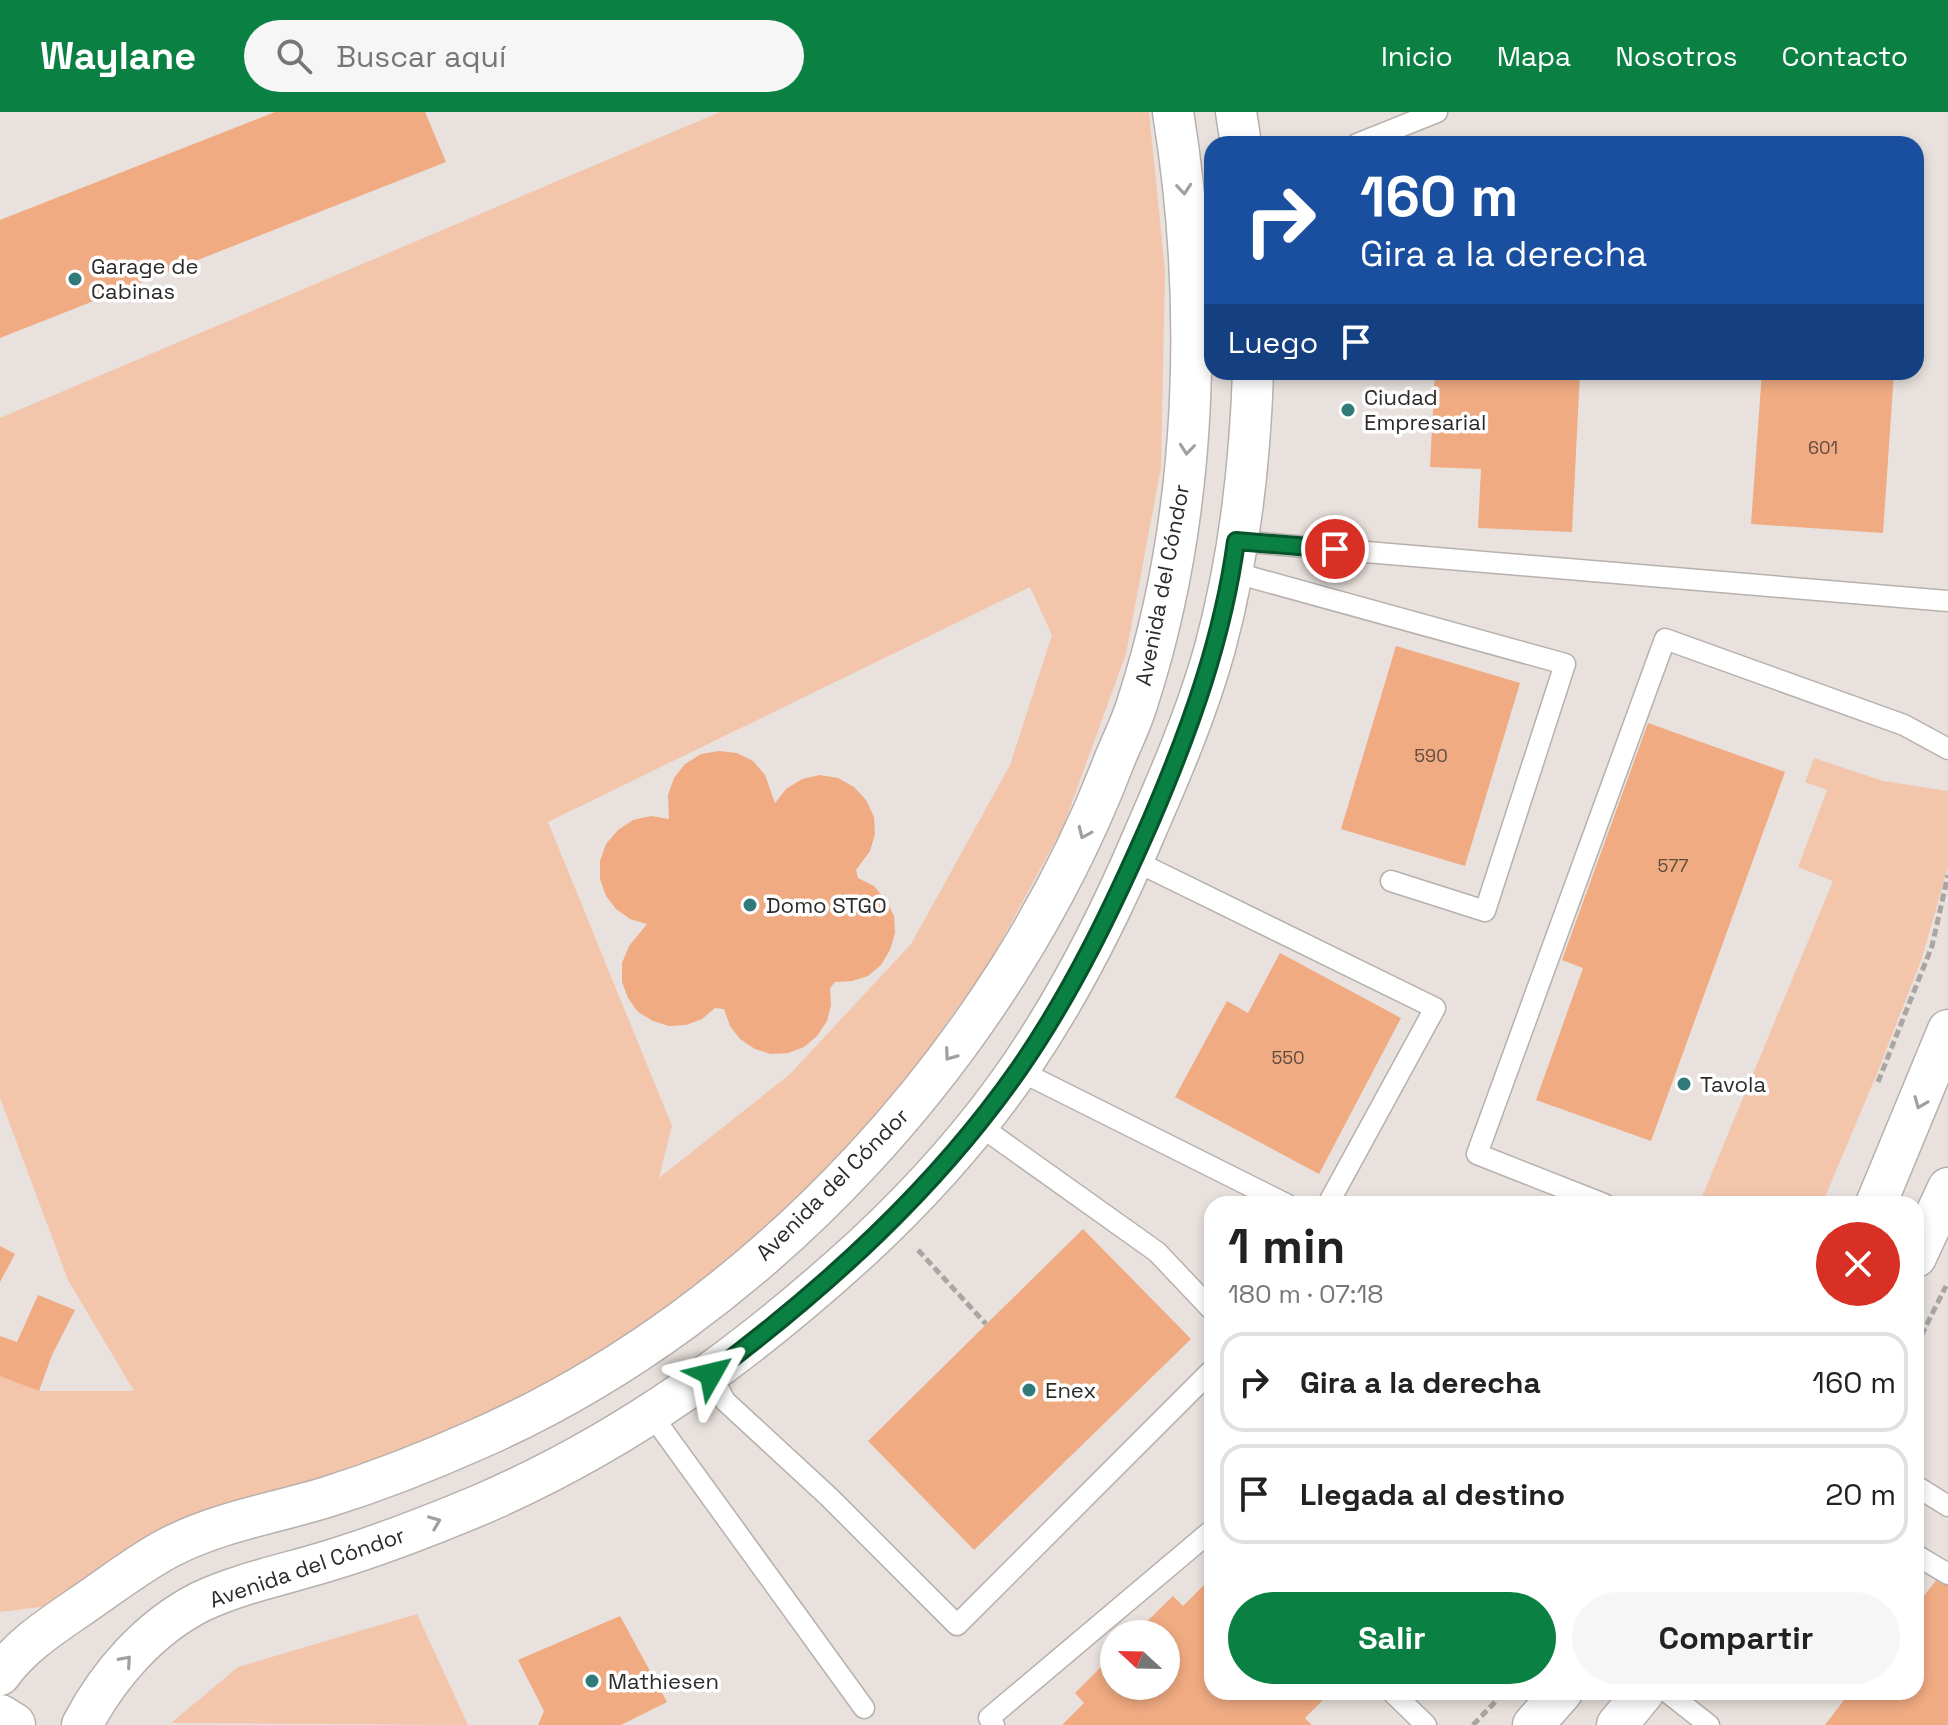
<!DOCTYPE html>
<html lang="es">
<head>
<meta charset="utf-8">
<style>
	body { margin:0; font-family:"Space Grotesk",sans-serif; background:#f6f6f6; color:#222; height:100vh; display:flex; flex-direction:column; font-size:30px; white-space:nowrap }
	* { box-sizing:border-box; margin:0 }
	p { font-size:26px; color:#767676 }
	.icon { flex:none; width:44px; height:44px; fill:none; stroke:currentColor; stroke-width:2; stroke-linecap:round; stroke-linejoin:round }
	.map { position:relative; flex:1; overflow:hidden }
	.panel { position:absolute; left:1204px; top:1084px; width:720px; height:504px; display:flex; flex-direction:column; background:#fff; border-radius:24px; box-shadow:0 4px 12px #0003 }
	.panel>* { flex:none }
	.hud { position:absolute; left:1204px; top:24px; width:720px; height:244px; border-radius:24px; box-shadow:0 4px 12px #0003; background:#1a4fa0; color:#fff; overflow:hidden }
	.needle { width:52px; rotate:292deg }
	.buttons { position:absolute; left:1100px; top:1508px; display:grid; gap:16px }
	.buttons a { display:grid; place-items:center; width:80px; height:80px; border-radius:50%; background:#fff; box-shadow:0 4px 12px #0003; font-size:40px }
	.pin { position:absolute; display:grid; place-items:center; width:68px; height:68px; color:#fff; margin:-34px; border:4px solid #fff; border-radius:50%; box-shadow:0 2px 8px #0007 }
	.me { position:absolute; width:88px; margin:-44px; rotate:53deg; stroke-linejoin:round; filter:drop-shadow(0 0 6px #0008) }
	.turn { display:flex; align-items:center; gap:28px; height:168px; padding:0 24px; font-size:36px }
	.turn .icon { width:104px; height:104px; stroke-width:2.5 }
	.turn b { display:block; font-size:56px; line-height:68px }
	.then { display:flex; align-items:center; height:76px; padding:0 24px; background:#0003; gap:16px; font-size:30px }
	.round { display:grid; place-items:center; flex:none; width:84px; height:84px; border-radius:42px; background:#f6f6f6 }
	.overview { display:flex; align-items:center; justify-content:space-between; height:136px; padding:0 24px }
	h1 { font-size:48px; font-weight:600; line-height:60px }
	.cta { display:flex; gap:16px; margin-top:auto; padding:16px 24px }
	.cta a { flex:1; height:92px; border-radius:48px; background:#0b8043; color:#fff; font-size:32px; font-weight:600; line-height:92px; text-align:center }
	.cta a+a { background:#f6f6f6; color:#222 }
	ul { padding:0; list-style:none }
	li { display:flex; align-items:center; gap:24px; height:100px; margin:0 16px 12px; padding:0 8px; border:4px solid #e0e0e0; border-radius:24px }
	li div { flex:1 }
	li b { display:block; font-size:30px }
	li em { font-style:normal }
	header { display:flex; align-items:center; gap:48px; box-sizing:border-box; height:112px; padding:0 40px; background:#0b8043; color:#fff }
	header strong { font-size:38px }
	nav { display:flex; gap:44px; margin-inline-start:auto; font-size:28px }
	.search { width:560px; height:72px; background:#f6f6f6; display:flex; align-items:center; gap:20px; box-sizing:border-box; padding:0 28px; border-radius:44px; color:#767676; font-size:30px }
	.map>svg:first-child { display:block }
	.green { fill:#f3c6ac; fill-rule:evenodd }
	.building { fill:#f0ab82 }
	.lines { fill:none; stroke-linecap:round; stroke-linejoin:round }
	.lane-casing { stroke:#b7b0ac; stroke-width:23 }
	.street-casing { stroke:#b7b0ac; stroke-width:43 }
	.secondary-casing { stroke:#b7b0ac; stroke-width:47 }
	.path { stroke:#aaa5a2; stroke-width:5; stroke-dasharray:8 4; stroke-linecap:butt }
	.lane { stroke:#fff; stroke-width:20 }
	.street { stroke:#fff; stroke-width:40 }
	.secondary { stroke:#fff; stroke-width:44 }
	.oneway { stroke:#a0a09f }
	.route-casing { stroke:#07532c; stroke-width:20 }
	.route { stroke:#0b8043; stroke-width:14 }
	.poi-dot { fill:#307a79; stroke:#fff; stroke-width:3 }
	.labels { text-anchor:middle; stroke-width:7; stroke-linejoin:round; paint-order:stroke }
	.number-label { font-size:18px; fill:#5e4b3f }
	.poi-label { font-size:22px; fill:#2d2b29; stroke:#fff; text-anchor:start }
	.street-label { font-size:22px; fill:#2d2b29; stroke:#fff }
</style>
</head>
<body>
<header>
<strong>Waylane</strong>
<div class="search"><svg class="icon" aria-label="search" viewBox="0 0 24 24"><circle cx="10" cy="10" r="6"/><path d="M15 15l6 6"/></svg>Buscar aquí</div>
<nav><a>Inicio</a><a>Mapa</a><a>Nosotros</a><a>Contacto</a></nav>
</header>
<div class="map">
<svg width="1948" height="1613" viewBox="0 0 1948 1613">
	<rect width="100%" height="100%" fill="#e8e1dd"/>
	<!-- green -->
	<path class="green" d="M 720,0 L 1149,0 L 1165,159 L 1161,355 L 1126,542 L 1063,715 L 991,848 L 902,974 L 832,1057 L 732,1153 L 540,1283 L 57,1493 L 0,1500 L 0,1262 L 39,1279 L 134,1279 L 68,1168 L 0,986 L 0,306 ZM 1030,475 L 1052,523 L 1010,653 L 911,832 L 790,962 L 659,1066 L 672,1014 L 548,710 Z
		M 1814,646 L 1883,669 L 1948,679 L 1948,755 L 1922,846 L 1876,964 L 1822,1092 L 1699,1092 L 1833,769 L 1798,755 L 1827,678 L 1805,670 Z
		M 417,1502 L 468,1613 L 171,1611 L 238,1555 Z"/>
	<!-- building -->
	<path class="building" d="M 275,0 L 425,0 L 446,50 L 0,226 L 0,108 Z
		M 1435,260 L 1580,260 L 1572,420 L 1478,416 L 1481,357 L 1430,355 Z
		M 1762,260 L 1894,260 L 1883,421 L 1751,412 Z
		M 1396,534 L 1520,571 L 1465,754 L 1341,717 Z
		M 1648,611 L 1785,660 L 1651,1029 L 1536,988 L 1583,856 L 1562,848 Z
		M 719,639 L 737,641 L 753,649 L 765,663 L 775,691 L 786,677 L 802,667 L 820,663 L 838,666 L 854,675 L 866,688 L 874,705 L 875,722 L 870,739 L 856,758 L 858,766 L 874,774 L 886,788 L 894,804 L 895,821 L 890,838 L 881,853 L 868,864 L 852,869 L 835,870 L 830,876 L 831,893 L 827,909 L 817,924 L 804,935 L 788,941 L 771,942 L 755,937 L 740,927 L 730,914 L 724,897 L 715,896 L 702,907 L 686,913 L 669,914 L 653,909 L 638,900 L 628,886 L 622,870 L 622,851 L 629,834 L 647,812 L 630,807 L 616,797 L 606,784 L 600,767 L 600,749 L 606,732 L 618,718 L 633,708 L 651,704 L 669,707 L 668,683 L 674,666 L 685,652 L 701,642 Z
		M 1280,841 L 1401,906 L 1319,1062 L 1175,985 L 1227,889 L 1248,901 Z
		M 1083,1117 L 1191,1227 L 974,1438 L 868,1329 Z
		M 0,1134 L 15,1142 L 0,1170 Z
		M 38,1183 L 75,1198 L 52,1243 L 39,1279 L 0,1264 L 0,1224 L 17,1230 Z
		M 1941,1462 L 1948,1468 L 1948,1613 L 1825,1613 L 1850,1580 L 1916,1580 L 1916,1494 Z
		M 1212,1465 L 1212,1580 L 1331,1580 L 1305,1606 L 1312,1613 L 1062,1613 L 1084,1591 L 1075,1581 L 1114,1542 L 1114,1574 L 1166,1574 L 1166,1522 L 1134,1522 L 1173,1484 L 1183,1494 Z
		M 620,1504 L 667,1590 L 621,1613 L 538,1613 L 544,1599 L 518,1548 Z"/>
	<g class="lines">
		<!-- lane casing -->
		<g class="lane-casing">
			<path id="lane" d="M 1357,32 L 1437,0
				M 1236,429 L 1948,489
				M 1232,460 L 1565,552 L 1485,799 L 1391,769
				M 1133,748 L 1435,896 L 1328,1092
				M 1018,958 L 1286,1092
				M 976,1011 L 1157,1140 L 1212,1198
				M 1604,1092 L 1477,1042 L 1665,527 L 1904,613 L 1948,637
				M 711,1262 L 725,1289 L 829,1385 L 957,1513 L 1212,1258
				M 651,1302 L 864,1596
				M 1916,1374 L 1948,1394
				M 1916,1443 L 1948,1462
				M 1392,1580 L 1426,1613
				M 1667,1580 L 1709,1613
				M 994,1613 L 989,1606 L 1212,1418"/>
		</g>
		<!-- street casing -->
		<g class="street-casing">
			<path id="street" d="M 1236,0 L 1241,32
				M 1876,1092 L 1948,918
				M 1916,1145 L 1948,1076
				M 0,1563 C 20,1534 53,1513 82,1493 C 112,1473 140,1450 172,1434 C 222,1409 275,1401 327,1385 C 378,1369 429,1349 478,1327 C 762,1202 1004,937 1114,649 C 1122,629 1132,610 1138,589 C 1198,404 1204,191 1173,0
				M 82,1613 C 108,1563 149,1516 200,1490 C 240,1471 286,1462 328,1449 C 381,1433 432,1413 482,1392 C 627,1329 747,1241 863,1135 C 921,1081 976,1020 1021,954 C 1070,882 1109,805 1143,725 C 1170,663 1197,601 1215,536 C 1239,447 1250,352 1253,260
				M 1533,1613 L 1562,1580
				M 1617,1613 L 1644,1580"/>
		</g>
		<!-- secondary casing -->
		<g class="secondary-casing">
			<path id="secondary" d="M 0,1605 L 13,1613"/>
		</g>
		<!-- path -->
		<path class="path" d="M 1878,970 L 1932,834 L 1948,763
			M 918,1138 L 986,1212
			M 1916,1234 L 1946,1174
			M 1473,1613 L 1498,1587"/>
		<!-- lane -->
		<use href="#lane" class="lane"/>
		<!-- street -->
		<use href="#street" class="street"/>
		<!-- secondary -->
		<use href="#secondary" class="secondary"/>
	</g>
	<!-- one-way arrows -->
	<defs><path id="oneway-chevron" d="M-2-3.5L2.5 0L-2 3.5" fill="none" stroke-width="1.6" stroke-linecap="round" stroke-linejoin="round" transform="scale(2)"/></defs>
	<g class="oneway">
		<use href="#oneway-chevron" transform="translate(1184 77) rotate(85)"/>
		<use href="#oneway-chevron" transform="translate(1187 337) rotate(96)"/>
		<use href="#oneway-chevron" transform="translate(1084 721) rotate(114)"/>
		<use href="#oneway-chevron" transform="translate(950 943) rotate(126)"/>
		<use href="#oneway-chevron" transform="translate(1920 991) rotate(112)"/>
		<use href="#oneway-chevron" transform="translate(435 1410) rotate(-22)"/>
		<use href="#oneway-chevron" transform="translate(126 1549) rotate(-49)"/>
	</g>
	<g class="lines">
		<!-- route casing -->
		<g class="route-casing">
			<path id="route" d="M 711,1262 C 827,1175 936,1076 1019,957 C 1073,879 1114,793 1152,706 C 1190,617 1223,526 1236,429 L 1335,437"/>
		</g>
		<!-- route -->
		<use href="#route" class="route"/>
	</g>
	<!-- markers -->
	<g class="poi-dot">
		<circle cx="75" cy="167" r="8"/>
		<circle cx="1348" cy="298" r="8"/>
		<circle cx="750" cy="793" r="8"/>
		<circle cx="1684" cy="972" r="8"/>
		<circle cx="1029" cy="1278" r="8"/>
		<circle cx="592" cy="1569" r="8"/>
	</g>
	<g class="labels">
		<!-- number labels -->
		<g class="number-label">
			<text x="1823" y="342">601</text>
			<text x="1431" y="650">590</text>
			<text x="1673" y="760">577</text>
			<text x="1288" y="952">550</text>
		</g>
		<!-- poi labels -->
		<g class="poi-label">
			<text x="91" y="162">Garage de<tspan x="91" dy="25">Cabinas</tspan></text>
			<text x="1364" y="293">Ciudad<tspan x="1364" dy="25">Empresarial</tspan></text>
			<text x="766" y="801">Domo STGO</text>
			<text x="1700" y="980">Tavola</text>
			<text x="1045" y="1286">Enex</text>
			<text x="608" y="1577">Mathiesen</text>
		</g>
		<!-- street labels -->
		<g class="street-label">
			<text transform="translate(1162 473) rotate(-79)" y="8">Avenida del Cóndor</text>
			<text transform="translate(832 1072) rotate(-45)" y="8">Avenida del Cóndor</text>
			<text transform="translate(307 1455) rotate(-19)" y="8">Avenida del Cóndor</text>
		</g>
	</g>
</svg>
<div class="buttons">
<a><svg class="needle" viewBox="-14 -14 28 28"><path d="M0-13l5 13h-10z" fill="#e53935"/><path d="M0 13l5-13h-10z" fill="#767676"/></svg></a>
</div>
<div class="pin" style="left:1335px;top:437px;background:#d93025"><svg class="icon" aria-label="arrive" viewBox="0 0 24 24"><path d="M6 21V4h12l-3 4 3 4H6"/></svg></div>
<svg class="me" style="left:711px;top:1262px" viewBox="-20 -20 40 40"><path d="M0-17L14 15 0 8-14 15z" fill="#0b8043" stroke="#fff" stroke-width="4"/></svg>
<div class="hud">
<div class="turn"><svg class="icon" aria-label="right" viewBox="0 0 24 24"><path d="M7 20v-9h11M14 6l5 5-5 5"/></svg><div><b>160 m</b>Gira a la derecha</div></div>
<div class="then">Luego<svg class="icon" aria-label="arrive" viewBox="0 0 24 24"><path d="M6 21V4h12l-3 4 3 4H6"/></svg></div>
</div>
<section class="panel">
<div class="overview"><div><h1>1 min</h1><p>180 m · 07:18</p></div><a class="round" style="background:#d93025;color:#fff"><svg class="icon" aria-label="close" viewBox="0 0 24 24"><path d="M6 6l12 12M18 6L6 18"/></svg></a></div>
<ul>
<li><svg class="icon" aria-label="right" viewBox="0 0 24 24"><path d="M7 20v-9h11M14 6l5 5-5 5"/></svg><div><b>Gira a la derecha</b></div><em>160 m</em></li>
<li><svg class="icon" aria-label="arrive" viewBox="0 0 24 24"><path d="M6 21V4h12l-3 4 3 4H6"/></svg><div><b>Llegada al destino</b></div><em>20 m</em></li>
</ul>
<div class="cta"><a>Salir</a><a>Compartir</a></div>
</section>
</div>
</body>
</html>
